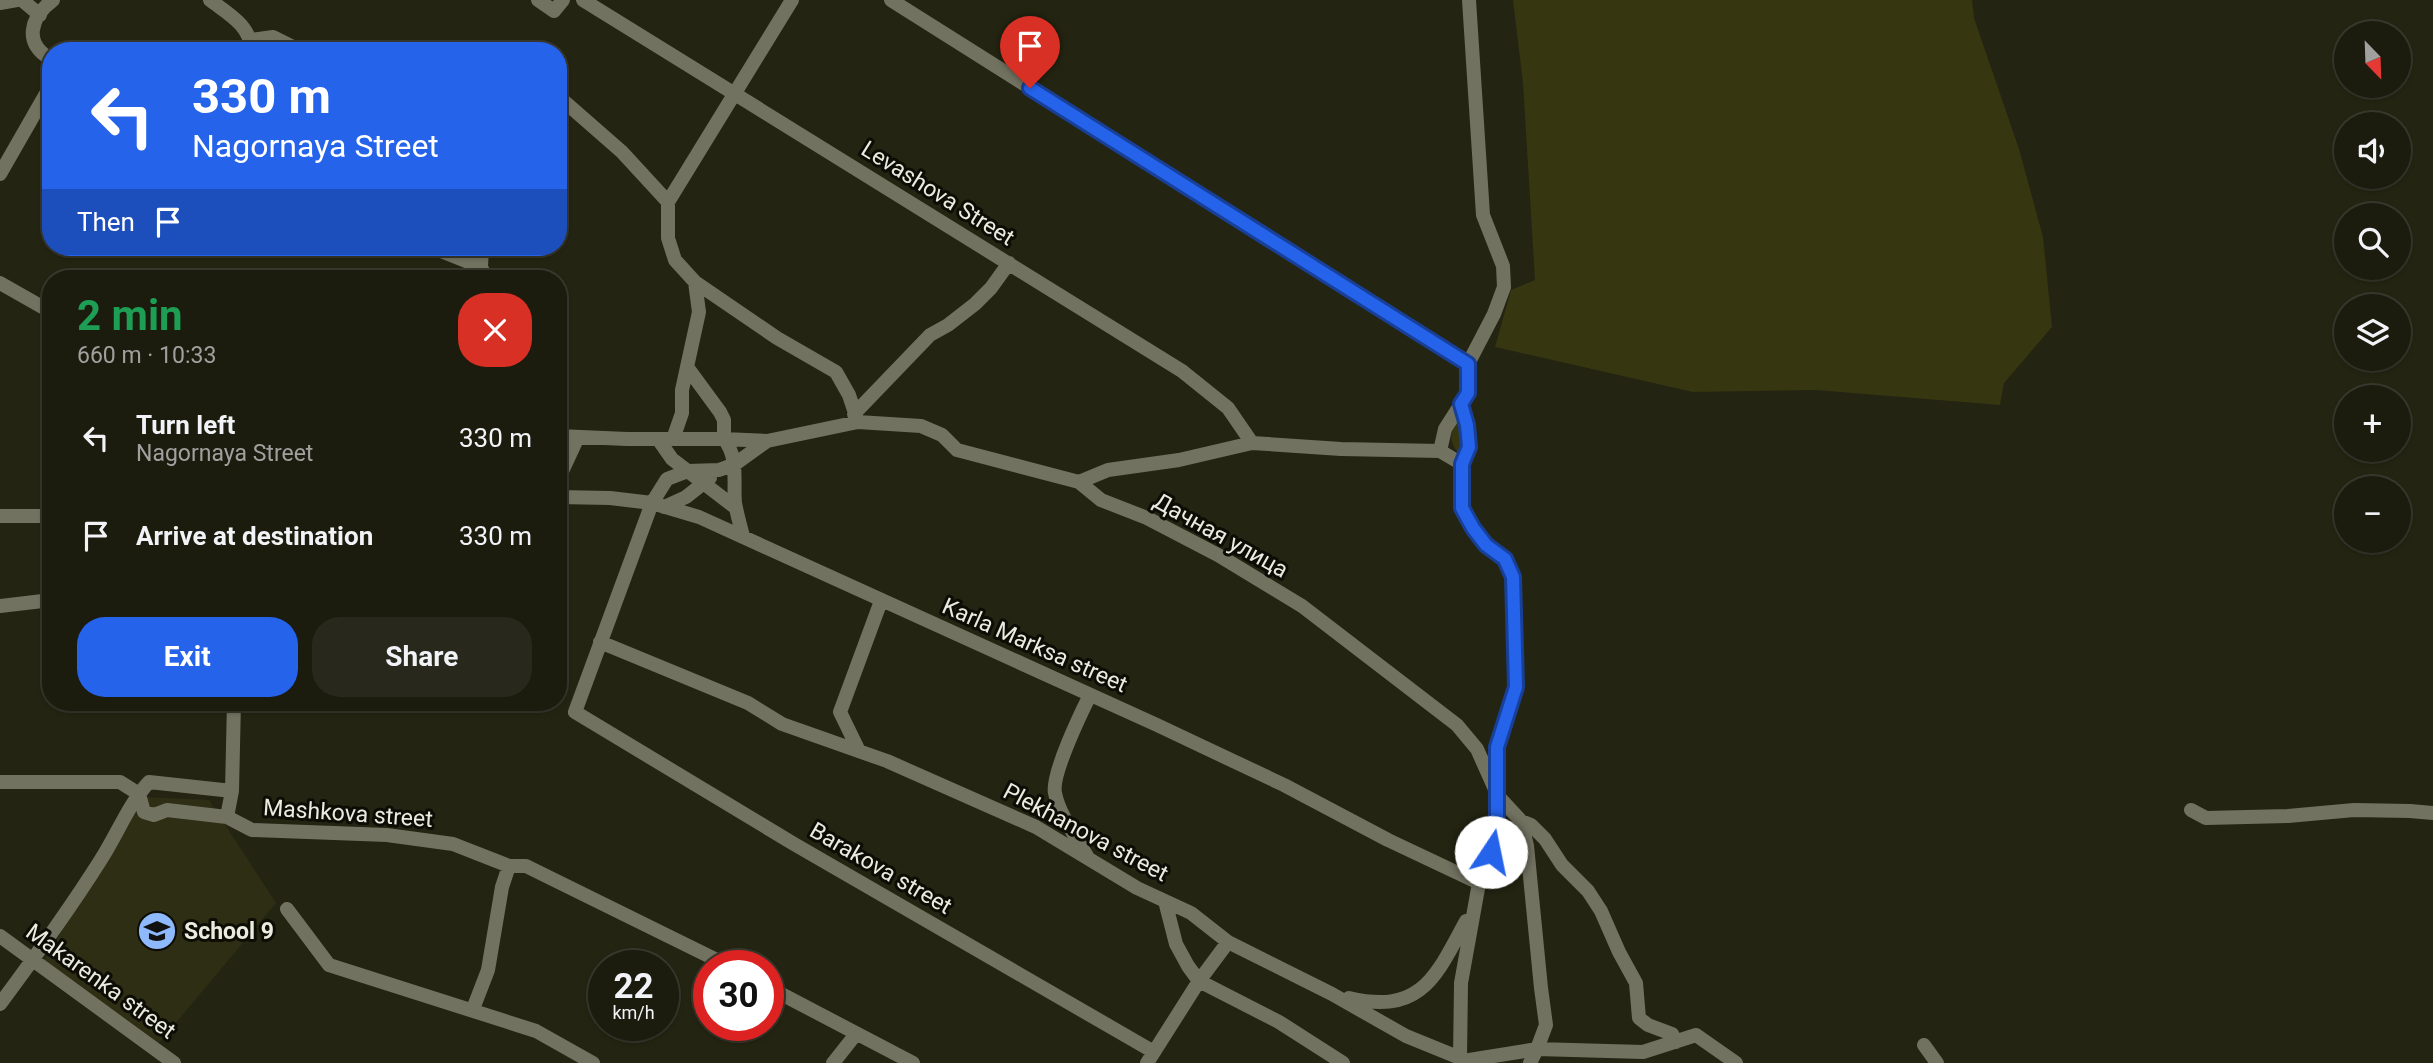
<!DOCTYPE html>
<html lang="en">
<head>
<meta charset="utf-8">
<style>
	body { margin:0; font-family:Roboto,sans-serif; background:#28281c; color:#f1f3f6; height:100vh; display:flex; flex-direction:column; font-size:26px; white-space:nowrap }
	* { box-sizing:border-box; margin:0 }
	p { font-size:23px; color:#a0a19e }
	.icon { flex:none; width:38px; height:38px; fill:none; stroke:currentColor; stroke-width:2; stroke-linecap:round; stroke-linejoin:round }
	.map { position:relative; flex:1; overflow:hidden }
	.details { position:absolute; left:42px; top:270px; width:525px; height:441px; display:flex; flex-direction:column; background:#1b1b0e; border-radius:28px; box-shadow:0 2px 5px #0004,0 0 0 2px #39392e }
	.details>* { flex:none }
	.guide { position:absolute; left:42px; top:42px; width:525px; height:214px; border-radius:28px; box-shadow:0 2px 5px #0004,0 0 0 2px #39392e; background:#2563eb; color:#fff; overflow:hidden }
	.needle { width:46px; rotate:157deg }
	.fabs { position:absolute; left:2334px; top:21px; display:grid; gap:14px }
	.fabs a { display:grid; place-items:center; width:77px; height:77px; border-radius:50%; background:#1b1b0e; box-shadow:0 2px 5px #0004,0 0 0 2px #39392e; font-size:35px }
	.speed { position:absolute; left:588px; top:950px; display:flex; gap:14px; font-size:35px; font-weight:700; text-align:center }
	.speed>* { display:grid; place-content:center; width:91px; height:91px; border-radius:50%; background:#1b1b0e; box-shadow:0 2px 5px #0004,0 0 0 2px #39392e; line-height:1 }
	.speed small { font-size:18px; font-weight:400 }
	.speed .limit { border:10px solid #d22; background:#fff; color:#111 }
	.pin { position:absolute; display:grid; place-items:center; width:60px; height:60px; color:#fff; margin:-72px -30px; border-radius:50% 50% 50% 0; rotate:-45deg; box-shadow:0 0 7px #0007 }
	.pin .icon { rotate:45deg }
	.me { position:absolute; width:77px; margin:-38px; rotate:11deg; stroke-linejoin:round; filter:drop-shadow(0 0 5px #0008) }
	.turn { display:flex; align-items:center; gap:24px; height:147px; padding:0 35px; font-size:32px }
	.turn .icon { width:91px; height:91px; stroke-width:2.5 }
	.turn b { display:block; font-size:49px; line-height:60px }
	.then { display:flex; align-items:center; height:66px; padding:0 35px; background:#0003; gap:14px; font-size:26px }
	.round { display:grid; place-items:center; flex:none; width:74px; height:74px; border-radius:28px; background:#28281c }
	.head { display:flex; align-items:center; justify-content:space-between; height:119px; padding:0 35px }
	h1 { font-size:42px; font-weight:700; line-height:52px; color:#1e9e55 }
	.cta { display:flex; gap:14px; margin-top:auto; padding:14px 35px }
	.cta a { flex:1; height:80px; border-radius:28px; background:#2563eb; color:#fff; font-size:28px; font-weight:700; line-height:80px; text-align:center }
	.cta a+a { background:#28281c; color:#f1f3f6 }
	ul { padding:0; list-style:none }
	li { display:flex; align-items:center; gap:21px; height:98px; padding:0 35px }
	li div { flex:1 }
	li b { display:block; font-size:26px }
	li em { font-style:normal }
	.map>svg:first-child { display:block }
	.built { fill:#2e2e15 }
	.green { fill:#363611 }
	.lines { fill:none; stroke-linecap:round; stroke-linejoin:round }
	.minor { stroke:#717260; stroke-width:14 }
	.route-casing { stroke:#184099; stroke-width:18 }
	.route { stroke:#2563eb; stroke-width:12 }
	.labels { text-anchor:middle; stroke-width:6; stroke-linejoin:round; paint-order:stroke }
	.street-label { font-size:23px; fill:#ebece0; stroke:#0d0d06 }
	.poi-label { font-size:23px; font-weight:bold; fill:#ebece0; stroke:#0d0d06; text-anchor:start }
</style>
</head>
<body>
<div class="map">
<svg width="2433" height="1063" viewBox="0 0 2433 1063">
	<rect width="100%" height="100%" fill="#242412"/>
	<!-- built -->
	<path class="built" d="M 145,797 L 209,800 L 276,903 L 159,1043 L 44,960 Z"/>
	<!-- green -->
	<path class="green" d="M 1513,0 L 1972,0 L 1974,18 L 2019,149 L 2043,237 L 2052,327 L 2004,383 L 2000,405 L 1816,390 L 1693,392 L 1495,347 L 1511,290 L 1535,280 L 1523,83 Z
		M 1462,415 L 1465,429 L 1461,457 C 1446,438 1450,433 1462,415 Z"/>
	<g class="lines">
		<!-- minor -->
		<path class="minor" d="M 22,0 L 40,15
			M 210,0 C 227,13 252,26 251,51
			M 538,0 L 554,11 L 563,0
			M 583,0 L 1182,371 L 1228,408 L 1252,443
			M 792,0 L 668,202 L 668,238 L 675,260 L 695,282 L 777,338 L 836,372 L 849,395 L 858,422 L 921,426 L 942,435 L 957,450 L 1079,482 L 1101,500 L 1147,518 L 1218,555 L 1302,606 L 1457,725 L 1477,749 L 1498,796 L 1521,821 L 1527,846 L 1541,988 L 1546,1025 L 1537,1049 L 1463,1061
			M 891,0 L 1468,364
			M 0,3 L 17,0
			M 251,40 L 273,37 L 301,51
			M 51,59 C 23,44 30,17 53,0
			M 558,96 L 622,152 L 668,202
			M 0,174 L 51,85
			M 431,247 L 481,267 L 486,278
			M 481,267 L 482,247
			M 0,283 L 51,312
			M 1461,404 L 1467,425 L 1469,447 L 1462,464 L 1462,508 L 1473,528 L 1486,545 L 1505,559 L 1512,577 L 1516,687 L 1497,747 L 1497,825 L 1491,851 L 1479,883 L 1461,983 L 1460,1058 L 1464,1063
			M 854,414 L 930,335 L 948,325 L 975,304 L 991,288 L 1009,263
			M 858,422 L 767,441 L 735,464 L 719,470 L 688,471 L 667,479 L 652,503 L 575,712 L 794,844 L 1154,1052 L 1147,1063
			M 558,436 L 627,439 L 724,439 L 724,420 L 720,412 L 687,367 L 699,312 L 695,282
			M 658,439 L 672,459 L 736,508
			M 673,439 L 682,413 L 682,390 L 687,367
			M 724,439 C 739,458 733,481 735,503 C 737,514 740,525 743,536
			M 724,439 L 767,441
			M 1440,451 L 1445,429 L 1468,393 L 1468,364 L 1494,314 L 1504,287 L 1503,266 L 1483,215 L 1469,0
			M 558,480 L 578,437
			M 1079,482 L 1108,470 L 1179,460 L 1252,443 L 1341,449 L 1440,451 L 1462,464
			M 558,497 L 610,498 L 652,503 L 699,517 L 1157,725 L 1284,785 L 1388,840 L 1479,883
			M 664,507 L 686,497 L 710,478
			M 0,516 L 51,516
			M 0,606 L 51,600
			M 600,642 L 748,703 L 782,724 L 887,761 L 1036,827 L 1137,888 L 1191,913 L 1228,942 L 1332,994 L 1406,1036 L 1460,1058
			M 859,751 L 840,712 L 881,601
			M 0,782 L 120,782 L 139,794 L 144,812 L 154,815 L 167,810 L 227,817 L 252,830 L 387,835 L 453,844 L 509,866 L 526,866 L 729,966
			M 2191,810 L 2206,818 L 2288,816 L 2354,810 L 2410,811 L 2433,813
			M 227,817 L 232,791 L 234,702
			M 1521,821 L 1531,825 L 1545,839 L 1562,865 L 1588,891 L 1601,911 L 1619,952 L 1636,983 L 1639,1018 L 1648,1025 L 1672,1034 L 1676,1042
			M 1087,856 C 1076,837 1059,814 1055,793 C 1051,775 1081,713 1090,695
			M 1165,901 L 1176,944 L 1188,966 L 1199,981 L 1279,1022 L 1343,1063
			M 287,909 L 329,965 L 536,1031 L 593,1063
			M 0,936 L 174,1063
			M 768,987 L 913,1063
			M 1349,998 C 1422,1015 1436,976 1466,921
			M 0,1004 C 35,957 69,910 100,861 C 117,835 128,805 149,782 L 232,791
			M 473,1009 L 488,970 L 502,887 L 509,866
			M 1924,1045 L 1937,1063
			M 1154,1052 L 1199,981 L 1228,942
			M 833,1063 L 856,1034
			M 1530,1063 L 1537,1049 L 1643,1052 L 1696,1035 L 1736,1063"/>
	</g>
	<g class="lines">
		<!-- route casing -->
		<g class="route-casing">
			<path id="route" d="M 1030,88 L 1468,364 L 1468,393 L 1461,404 L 1467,425 L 1469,447 L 1462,464 L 1462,508 L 1473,528 L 1486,545 L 1505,559 L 1513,577 L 1516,687 L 1497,747 L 1497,825 L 1491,852"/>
		</g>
		<!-- route -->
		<use href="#route" class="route"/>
	</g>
	<!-- icons -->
	<defs>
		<g id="school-disc" transform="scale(2.0125)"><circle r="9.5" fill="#8eb9fc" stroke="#0d0d06"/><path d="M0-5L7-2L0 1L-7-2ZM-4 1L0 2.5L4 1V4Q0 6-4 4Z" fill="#111"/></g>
	</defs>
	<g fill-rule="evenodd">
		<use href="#school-disc" x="157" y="931"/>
	</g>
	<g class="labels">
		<!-- street labels -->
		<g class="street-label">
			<text transform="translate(938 193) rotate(32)" y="8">Levashova Street</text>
			<text transform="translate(1221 535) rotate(29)" y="8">Дачная улица</text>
			<text transform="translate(1035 645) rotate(24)" y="8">Karla Marksa street</text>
			<text transform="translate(348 813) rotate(4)" y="8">Mashkova street</text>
			<text transform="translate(1086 832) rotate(28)" y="8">Plekhanova street</text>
			<text transform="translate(881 868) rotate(30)" y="8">Barakova street</text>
			<text transform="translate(101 981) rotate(36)" y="8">Makarenka street</text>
		</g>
		<!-- poi labels -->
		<g class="poi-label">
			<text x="184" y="939">School 9</text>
		</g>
	</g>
</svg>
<div class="fabs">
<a><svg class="needle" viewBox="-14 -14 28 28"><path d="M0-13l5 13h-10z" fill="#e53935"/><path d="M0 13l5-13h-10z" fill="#a0a19e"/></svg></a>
<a><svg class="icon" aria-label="sound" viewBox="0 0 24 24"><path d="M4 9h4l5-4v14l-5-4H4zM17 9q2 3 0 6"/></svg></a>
<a><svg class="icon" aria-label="search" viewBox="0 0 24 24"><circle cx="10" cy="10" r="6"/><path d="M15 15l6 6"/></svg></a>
<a><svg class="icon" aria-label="layers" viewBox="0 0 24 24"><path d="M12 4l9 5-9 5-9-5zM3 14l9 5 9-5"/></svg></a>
<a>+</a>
<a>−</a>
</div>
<div class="speed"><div>22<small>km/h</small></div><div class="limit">30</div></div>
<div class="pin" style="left:1030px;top:88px;background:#d93025"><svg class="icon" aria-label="arrive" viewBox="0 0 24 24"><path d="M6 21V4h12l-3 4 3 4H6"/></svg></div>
<svg class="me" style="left:1491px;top:852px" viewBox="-20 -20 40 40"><circle r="19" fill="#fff"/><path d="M0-13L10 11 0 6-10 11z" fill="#2563eb"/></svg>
<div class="guide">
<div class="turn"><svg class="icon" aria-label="left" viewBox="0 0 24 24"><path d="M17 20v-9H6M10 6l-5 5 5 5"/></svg><div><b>330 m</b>Nagornaya Street</div></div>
<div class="then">Then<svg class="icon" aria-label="arrive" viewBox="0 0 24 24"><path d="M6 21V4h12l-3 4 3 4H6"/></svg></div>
</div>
<section class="details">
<div class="head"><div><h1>2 min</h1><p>660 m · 10:33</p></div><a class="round" style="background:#d93025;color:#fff"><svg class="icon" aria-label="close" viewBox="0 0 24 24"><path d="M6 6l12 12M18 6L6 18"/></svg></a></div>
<ul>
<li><svg class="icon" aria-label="left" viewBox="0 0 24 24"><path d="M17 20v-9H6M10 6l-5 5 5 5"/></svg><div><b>Turn left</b><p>Nagornaya Street</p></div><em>330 m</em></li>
<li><svg class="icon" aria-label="arrive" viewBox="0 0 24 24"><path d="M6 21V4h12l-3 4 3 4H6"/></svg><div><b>Arrive at destination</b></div><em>330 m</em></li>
</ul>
<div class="cta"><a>Exit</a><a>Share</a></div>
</section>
</div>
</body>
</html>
